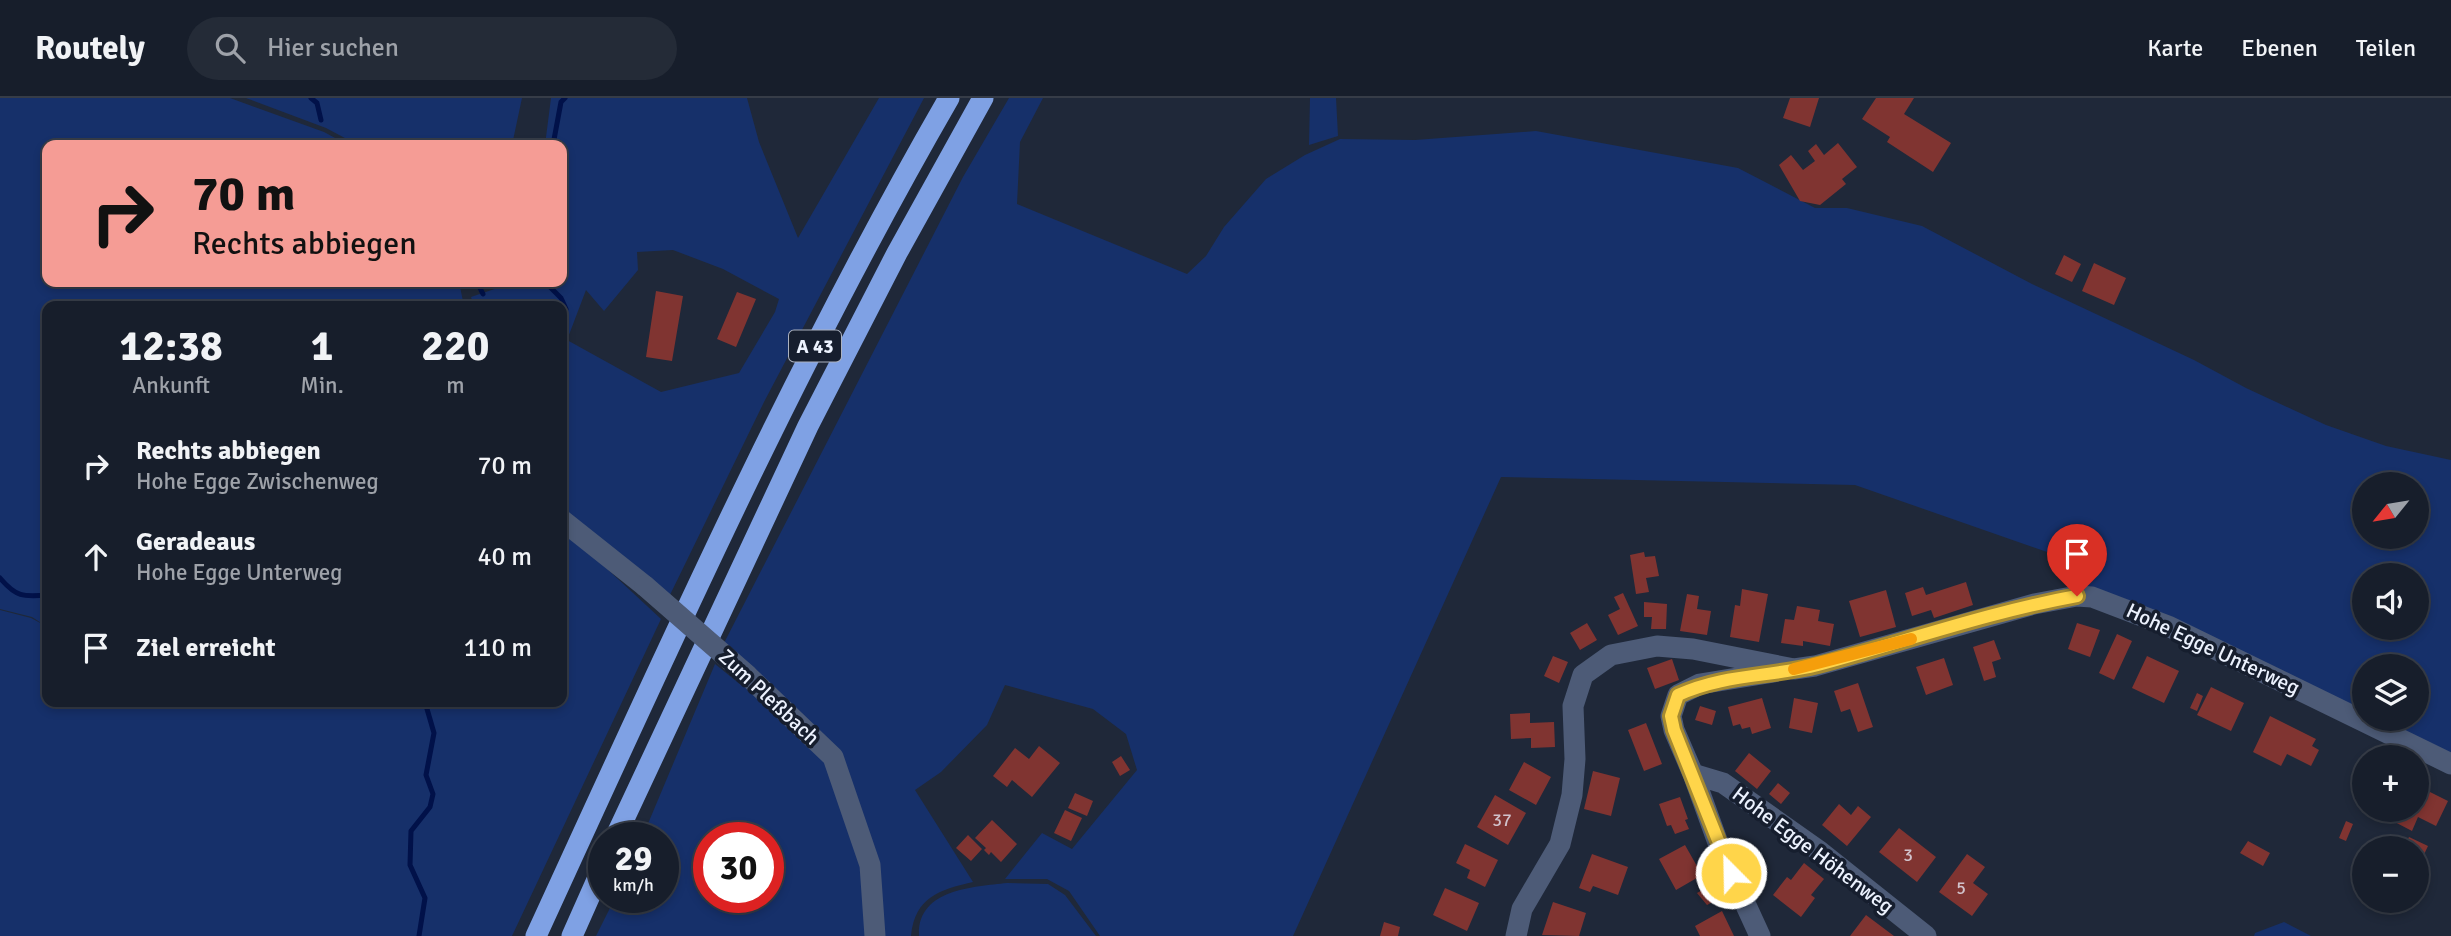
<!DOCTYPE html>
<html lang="de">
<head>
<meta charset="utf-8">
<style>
	body { margin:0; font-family:Signika,sans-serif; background:#242b37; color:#f1f3f6; height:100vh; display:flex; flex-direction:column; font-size:26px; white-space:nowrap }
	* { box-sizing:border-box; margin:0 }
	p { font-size:23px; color:#9ea2a9 }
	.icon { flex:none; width:38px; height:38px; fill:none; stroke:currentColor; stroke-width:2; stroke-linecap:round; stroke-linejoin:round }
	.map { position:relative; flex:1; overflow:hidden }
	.side { position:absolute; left:42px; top:203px; width:525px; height:406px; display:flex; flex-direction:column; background:#171e2b; border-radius:14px; box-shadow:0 4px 10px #0003,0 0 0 2px #363c47 }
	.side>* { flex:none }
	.banner { position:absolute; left:42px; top:42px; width:525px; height:147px; border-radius:14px; box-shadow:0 4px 10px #0003,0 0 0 2px #363c47; background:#f59c95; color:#111; overflow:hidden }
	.needle { width:46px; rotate:240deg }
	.tools { position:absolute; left:2352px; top:374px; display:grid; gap:14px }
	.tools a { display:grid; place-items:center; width:77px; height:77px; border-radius:50%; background:#171e2b; box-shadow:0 4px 10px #0003,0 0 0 2px #363c47; font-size:35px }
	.speed { position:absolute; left:588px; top:724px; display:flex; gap:14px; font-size:35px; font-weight:700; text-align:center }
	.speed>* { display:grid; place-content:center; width:91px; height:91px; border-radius:50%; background:#171e2b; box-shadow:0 4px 10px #0003,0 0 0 2px #363c47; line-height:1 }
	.speed small { font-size:18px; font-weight:400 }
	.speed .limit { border:10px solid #d22; background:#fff; color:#111 }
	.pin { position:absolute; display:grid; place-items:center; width:60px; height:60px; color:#fff; margin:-72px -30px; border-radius:50% 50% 50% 0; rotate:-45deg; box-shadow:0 0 7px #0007 }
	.pin .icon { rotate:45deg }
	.me { position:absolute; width:77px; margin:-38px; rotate:337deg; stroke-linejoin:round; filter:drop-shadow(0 0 5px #0008) }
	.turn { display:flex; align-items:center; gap:24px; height:147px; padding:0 35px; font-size:32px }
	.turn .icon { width:91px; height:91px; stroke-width:2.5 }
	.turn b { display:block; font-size:49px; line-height:60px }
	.eta { display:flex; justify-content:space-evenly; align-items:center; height:119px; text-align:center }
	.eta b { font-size:42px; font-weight:700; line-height:49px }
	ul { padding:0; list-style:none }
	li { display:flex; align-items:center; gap:21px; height:91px; padding:0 35px }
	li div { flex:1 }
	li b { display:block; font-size:26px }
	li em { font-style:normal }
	header { display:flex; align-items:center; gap:42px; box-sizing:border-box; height:98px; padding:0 35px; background:#171e2b; border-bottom:2px solid #363c47 }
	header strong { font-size:33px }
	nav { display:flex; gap:38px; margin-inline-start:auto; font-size:24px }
	.search { width:490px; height:63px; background:#242b37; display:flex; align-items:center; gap:18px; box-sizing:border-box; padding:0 24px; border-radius:38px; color:#9ea2a9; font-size:26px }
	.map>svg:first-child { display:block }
	.green { fill:#16306a; fill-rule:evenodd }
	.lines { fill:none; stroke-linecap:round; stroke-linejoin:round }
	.stream { stroke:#011149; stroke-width:5 }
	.building { fill:#803431 }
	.minor { stroke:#4d5b77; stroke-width:21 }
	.highway { stroke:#7fa1e4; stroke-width:21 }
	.minor-bridge { stroke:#4d5b77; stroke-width:21 }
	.route-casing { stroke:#a68a30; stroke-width:18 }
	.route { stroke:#ffd54a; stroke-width:12 }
	.slow { stroke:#f59e0b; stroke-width:12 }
	.labels { text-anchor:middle; stroke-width:7; stroke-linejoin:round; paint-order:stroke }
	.number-label { font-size:18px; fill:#d1c2cb }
	.shield { fill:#161e2e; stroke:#acb2c0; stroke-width:2 }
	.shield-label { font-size:19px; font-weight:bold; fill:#ecf2fe }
	.street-label { font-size:21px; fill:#ecf2fe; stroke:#161e2e }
</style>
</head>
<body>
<header>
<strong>Routely</strong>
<div class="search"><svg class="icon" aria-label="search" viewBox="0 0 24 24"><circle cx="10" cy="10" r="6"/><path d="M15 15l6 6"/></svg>Hier suchen</div>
<nav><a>Karte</a><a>Ebenen</a><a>Teilen</a></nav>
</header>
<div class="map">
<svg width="2451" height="838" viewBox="0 0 2451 838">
	<rect width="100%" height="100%" fill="#1f2839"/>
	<!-- green -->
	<path class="green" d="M 0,0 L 230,0 L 324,34 L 348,47 L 47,47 L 47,184 L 459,184 L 464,208 L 47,208 L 47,604 L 562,604 L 562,429 L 661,521 L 512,838 L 0,838 L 0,512 L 31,520 L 46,528 L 32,519 L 0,511 Z
		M 246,0 L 522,0 L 512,47 L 358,47 L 326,30 Z
		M 551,0 L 747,0 L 759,44 L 798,140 L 879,0 L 924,0 L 764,304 L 668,501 L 576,428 L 562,412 L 562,208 L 474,208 L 471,199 L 515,184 L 562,184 L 562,47 L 545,47 ZM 673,152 L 723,171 L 779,201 L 775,214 L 739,275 L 661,294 L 567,242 L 586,192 L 604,213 L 638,172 L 637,154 Z
		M 1009,0 L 1043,0 L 1020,44 L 1017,106 L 1187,176 L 1206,158 L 1224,129 L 1266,81 L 1305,57 L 1340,41 L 1415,42 L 1536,33 L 1738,70 L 1815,110 L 1847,110 L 1922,128 L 2032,186 L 2194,262 L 2246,290 L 2326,327 L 2386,348 L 2451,362 L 2451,659 L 2372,621 L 2417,621 L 2417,569 L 2364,569 L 2364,617 L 2082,492 L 2070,462 L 1855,387 L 1501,379 L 1293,838 L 1100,838 L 1069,793 L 1047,781 L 1005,781 L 1042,735 L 1072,751 L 1137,672 L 1126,636 L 1093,611 L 1005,587 L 987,627 L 941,674 L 915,692 L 973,784 C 939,792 915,799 911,838 L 879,838 L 836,658 L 723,547 L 963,79 ZM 2364,387 L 2417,387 L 2417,439 L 2364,439 ZM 2364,478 L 2417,478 L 2417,530 L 2364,530 Z
		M 1310,0 L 1336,0 L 1338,38 L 1309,47 Z
		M 715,566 L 741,587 L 747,577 L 831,661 L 867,767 L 871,838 L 596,838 L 615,800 L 663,800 L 663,740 L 642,740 ZM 709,740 L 768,740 L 768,800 L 709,800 Z
		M 1007,785 L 1048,786 L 1065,797 L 1096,838 L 919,838 C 917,791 973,789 1007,785 Z
		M 2284,824 L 2311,838 L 2254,838 L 2255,835 Z"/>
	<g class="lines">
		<!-- stream -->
		<path class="stream" d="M 311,0 L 317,5 L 321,22
			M 377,43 L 385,47
			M 553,47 L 561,4 L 565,0
			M 477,184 L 483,196
			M 545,184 L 561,200 L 566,211
			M 562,246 L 564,238
			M 0,480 C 16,499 23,499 47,497
			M 419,838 L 425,800 L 410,767 L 411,733 L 430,709 L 433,696 L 426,677 L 434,635 L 425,604"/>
	</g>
	<!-- building -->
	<path class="building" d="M 1790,0 L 1819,0 L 1810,29 L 1783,20 Z
		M 1876,0 L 1914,0 L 1904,16 L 1951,45 L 1933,74 L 1887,44 L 1890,39 L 1862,21 Z
		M 1838,45 L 1857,69 L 1842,81 L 1846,86 L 1820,107 L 1800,103 L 1779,67 L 1791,57 L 1803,72 L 1815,63 L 1808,53 L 1816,46 L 1824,57 Z
		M 2064,157 L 2081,166 L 2072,184 L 2055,176 Z
		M 2094,165 L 2126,180 L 2114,207 L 2082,193 Z
		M 656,193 L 683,198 L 672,263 L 646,259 Z
		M 737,194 L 756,201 L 736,249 L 717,241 Z
		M 1644,454 L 1645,459 L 1655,458 L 1659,478 L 1646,480 L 1649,494 L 1636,496 L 1630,457 Z
		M 1966,484 L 1973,507 L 1934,520 L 1931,512 L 1912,518 L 1905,495 L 1923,489 L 1926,497 Z
		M 1742,491 L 1768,496 L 1759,544 L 1730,539 L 1735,507 L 1740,508 Z
		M 1886,492 L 1896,529 L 1860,539 L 1849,503 Z
		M 1623,495 L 1638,528 L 1618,537 L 1608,517 L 1620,511 L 1614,499 Z
		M 1687,496 L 1699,498 L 1697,511 L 1711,513 L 1707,537 L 1680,533 Z
		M 1644,504 L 1667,506 L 1666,531 L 1651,531 L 1652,519 L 1644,519 Z
		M 1797,508 L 1820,512 L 1818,523 L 1834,526 L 1830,548 L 1803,543 L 1803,548 L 1781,545 L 1785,521 L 1794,522 Z
		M 1587,525 L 1597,542 L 1580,552 L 1570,535 Z
		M 2077,525 L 2100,532 L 2090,559 L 2068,551 Z
		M 2117,536 L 2132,543 L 2114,582 L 2099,575 Z
		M 1994,542 L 2001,561 L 1992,564 L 1996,579 L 1984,583 L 1973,549 Z
		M 1553,558 L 1568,564 L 1559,585 L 1544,578 Z
		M 2147,558 L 2179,573 L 2164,605 L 2132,590 Z
		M 1944,560 L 1953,587 L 1926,597 L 1916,569 Z
		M 1672,561 L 1679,582 L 1655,591 L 1647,570 Z
		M 1858,585 L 1873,629 L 1858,634 L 1850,611 L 1841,614 L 1834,593 Z
		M 2211,589 L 2244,605 L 2231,633 L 2197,617 Z
		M 2197,595 L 2203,598 L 2197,613 L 2190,610 Z
		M 1762,600 L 1771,630 L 1752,636 L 1750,629 L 1742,631 L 1740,626 L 1733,628 L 1728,609 Z
		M 1794,600 L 1818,605 L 1812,635 L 1789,630 Z
		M 1700,608 L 1716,613 L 1712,627 L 1695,622 Z
		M 1530,615 L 1530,625 L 1554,624 L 1555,649 L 1531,650 L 1531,640 L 1511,641 L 1510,616 Z
		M 2270,618 L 2316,641 L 2312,648 L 2319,652 L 2311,668 L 2287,656 L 2281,668 L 2253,654 Z
		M 1646,625 L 1662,666 L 1644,673 L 1628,632 Z
		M 1039,648 L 1060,665 L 1032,699 L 1012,682 L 1007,689 L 993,678 L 1015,650 L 1029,661 Z
		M 1749,655 L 1771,673 L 1757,691 L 1735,673 Z
		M 1121,658 L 1130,672 L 1120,678 L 1112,664 Z
		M 1524,664 L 1551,679 L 1536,707 L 1509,692 Z
		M 1593,673 L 1620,680 L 1611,718 L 1584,711 Z
		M 1778,685 L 1790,695 L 1781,706 L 1769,696 Z
		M 2424,691 L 2448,703 L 2436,728 L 2418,719 L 2412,733 L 2389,721 L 2394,712 L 2417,712 L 2417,707 Z
		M 1075,695 L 1093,703 L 1087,718 L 1068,710 Z
		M 1495,697 L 1526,715 L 1508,747 L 1477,729 Z
		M 1680,699 L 1688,721 L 1685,722 L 1689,731 L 1675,736 L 1671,727 L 1667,728 L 1659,706 Z
		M 1839,706 L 1851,717 L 1858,708 L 1871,719 L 1847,748 L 1822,727 Z
		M 1065,712 L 1082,720 L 1071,743 L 1054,735 Z
		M 992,722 L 1017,746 L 1001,764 L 991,754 L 989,757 L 984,752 L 986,750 L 975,740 Z
		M 2346,723 L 2353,726 L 2346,743 L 2339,740 Z
		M 1899,730 L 1936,759 L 1917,784 L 1879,754 Z
		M 968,737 L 982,751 L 971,763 L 956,750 Z
		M 2409,739 L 2428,748 L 2417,771 L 2417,751 L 2403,751 Z
		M 2248,743 L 2270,755 L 2263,768 L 2240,755 Z
		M 1465,746 L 1498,762 L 1485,789 L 1467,780 L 1470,772 L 1456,765 Z
		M 1685,747 L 1702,777 L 1676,792 L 1659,761 Z
		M 1592,756 L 1628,769 L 1618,797 L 1593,788 L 1590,794 L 1579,790 Z
		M 1967,756 L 1985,769 L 1973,785 L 1988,796 L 1972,818 L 1939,794 Z
		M 1804,765 L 1824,781 L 1811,797 L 1815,800 L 1801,819 L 1773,797 L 1787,779 L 1791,782 Z
		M 1711,787 L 1720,800 L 1707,807 L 1697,795 Z
		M 1445,790 L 1479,805 L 1467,833 L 1433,817 Z
		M 1553,804 L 1586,815 L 1579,838 L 1542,837 Z
		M 1722,813 L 1734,838 L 1700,838 L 1695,828 Z
		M 1866,817 L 1894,838 L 1850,838 Z
		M 1384,824 L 1400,829 L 1398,838 L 1380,838 Z"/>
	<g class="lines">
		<!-- minor -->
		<path class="minor" d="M 562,422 L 645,488
			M 747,577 L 833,659 L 870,767 L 875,838
			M 1693,676 L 1723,685 L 1818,752 L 1926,838
			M 1516,838 L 1522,811 L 1560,746 L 1572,697 L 1575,661 L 1573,608 L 1583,577 L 1611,557 L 1657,548 L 1693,551 L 1794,571 L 1815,568 L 2034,506 L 2077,498 L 2092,499 L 2168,528 L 2451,666
			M 1760,838 L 1721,753 L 1693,676 L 1674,632 L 1671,618 L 1678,597 L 1700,586 L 1774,574"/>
		<!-- highway -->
		<path class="highway" d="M 615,740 L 808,328 L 897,155 L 983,0
			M 536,838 C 666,555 793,270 949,0
			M 572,838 L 604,766"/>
		<!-- minor-bridge -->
		<path class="minor-bridge" d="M 645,488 L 747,577"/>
	</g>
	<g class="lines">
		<!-- route casing -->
		<g class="route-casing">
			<path id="route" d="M 1731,775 L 1674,632 L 1671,618 L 1678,597 C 1723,576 1771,579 1818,567 C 1904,544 1989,514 2077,498"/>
		</g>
		<!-- route -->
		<use href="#route" class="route"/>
		<!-- slow -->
		<path class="slow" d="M 1794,571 L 1911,541"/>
	</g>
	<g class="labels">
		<!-- number labels -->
		<g class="number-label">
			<text x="1502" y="728">37</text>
			<text x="1908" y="763">3</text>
			<text x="1961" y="796">5</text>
		</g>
		<!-- shield labels -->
		<rect class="shield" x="789" y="232.5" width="52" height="31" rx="5"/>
		<g class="shield-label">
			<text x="815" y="255">A 43</text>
		</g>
		<!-- street labels -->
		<g class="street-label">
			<text transform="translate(2213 551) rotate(25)" y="7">Hohe Egge Unterweg</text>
			<text transform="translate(769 599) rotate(43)" y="7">Zum Pleßbach</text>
			<text transform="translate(1813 752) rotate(37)" y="7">Hohe Egge Höhenweg</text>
		</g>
	</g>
</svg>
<div class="tools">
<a><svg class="needle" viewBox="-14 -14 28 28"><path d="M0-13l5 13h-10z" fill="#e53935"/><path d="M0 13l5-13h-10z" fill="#9ea2a9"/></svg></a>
<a><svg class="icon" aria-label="sound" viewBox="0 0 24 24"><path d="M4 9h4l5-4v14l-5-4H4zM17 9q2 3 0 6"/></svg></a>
<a><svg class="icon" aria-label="layers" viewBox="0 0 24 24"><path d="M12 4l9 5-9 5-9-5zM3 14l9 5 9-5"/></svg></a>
<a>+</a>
<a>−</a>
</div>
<div class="speed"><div>29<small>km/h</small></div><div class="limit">30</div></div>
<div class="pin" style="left:2077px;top:498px;background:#d93025"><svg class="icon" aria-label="arrive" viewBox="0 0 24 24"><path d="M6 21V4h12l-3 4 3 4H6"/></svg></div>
<svg class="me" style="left:1731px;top:775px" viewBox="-20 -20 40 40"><circle r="17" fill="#ffd54a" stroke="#fff" stroke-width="3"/><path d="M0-11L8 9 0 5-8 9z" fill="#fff"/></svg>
<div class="banner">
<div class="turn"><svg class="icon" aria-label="right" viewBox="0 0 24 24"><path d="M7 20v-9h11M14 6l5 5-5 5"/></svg><div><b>70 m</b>Rechts abbiegen</div></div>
</div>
<section class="side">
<div class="eta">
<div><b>12:38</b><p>Ankunft</p></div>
<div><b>1</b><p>Min.</p></div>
<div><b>220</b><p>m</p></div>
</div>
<ul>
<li><svg class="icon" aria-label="right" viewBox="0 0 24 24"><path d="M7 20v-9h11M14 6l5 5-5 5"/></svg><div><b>Rechts abbiegen</b><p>Hohe Egge Zwischenweg</p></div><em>70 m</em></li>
<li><svg class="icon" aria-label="ahead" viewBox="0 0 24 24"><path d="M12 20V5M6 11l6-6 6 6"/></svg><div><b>Geradeaus</b><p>Hohe Egge Unterweg</p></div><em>40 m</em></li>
<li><svg class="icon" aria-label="arrive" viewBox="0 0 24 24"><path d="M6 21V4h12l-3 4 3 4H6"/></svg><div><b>Ziel erreicht</b></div><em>110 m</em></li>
</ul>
</section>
</div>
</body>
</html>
